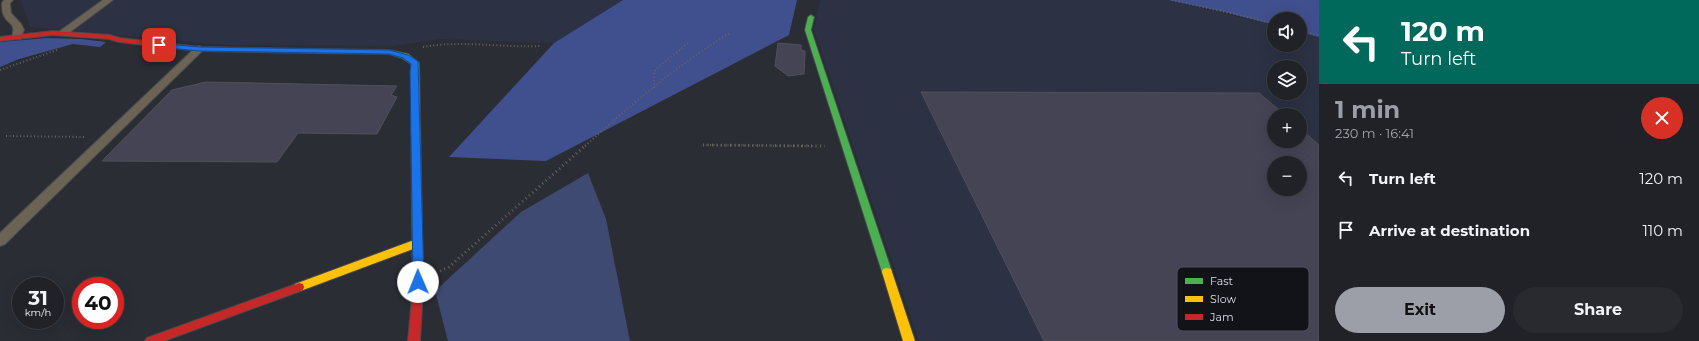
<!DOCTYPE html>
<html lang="en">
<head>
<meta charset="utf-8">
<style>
	body { margin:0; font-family:Montserrat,sans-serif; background:#282a2f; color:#f1f3f6; height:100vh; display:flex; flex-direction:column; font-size:15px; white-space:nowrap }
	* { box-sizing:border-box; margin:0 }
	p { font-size:13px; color:#a2a4a7 }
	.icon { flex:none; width:22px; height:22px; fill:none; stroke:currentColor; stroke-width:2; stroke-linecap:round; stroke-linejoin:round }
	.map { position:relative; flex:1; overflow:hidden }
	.sheet { display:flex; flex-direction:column; background:#202227; width:380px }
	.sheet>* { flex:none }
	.banner { background:#00695c; color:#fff; overflow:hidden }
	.controls { position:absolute; left:1267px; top:12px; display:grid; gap:8px }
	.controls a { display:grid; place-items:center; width:40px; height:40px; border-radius:50%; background:#202227; box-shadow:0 4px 16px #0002,0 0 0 1px #3d3f44; font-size:20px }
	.speed { position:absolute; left:12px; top:277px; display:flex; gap:8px; font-size:20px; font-weight:700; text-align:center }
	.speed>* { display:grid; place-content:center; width:52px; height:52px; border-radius:50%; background:#202227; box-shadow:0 4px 16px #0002,0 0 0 1px #3d3f44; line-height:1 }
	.speed small { font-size:10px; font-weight:400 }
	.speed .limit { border:6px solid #d22; background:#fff; color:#111 }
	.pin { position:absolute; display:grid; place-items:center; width:34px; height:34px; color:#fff; margin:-17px; border-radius:8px; box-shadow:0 2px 6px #0006 }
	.me { position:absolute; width:44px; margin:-22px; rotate:359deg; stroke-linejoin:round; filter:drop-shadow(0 0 3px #0008) }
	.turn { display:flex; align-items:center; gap:14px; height:84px; padding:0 16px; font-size:18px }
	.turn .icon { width:52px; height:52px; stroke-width:2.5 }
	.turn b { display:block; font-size:28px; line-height:34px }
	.round { display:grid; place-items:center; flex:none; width:42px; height:42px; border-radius:21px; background:#282a2f }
	.summary { display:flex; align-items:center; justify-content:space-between; height:68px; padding:0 16px }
	h1 { font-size:24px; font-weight:700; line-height:30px; color:#9c9fa8 }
	.cta { display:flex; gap:8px; margin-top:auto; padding:8px 16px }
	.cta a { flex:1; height:46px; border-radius:24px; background:#9c9fa8; color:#111; font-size:16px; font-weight:700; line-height:46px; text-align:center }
	.cta a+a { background:#282a2f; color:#f1f3f6 }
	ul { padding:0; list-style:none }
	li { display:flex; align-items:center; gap:12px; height:52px; padding:0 16px }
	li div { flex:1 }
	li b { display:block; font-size:15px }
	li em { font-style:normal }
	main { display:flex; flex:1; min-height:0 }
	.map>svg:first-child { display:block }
	.built { fill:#2c3144; fill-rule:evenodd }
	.green { fill:#3e4a71 }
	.forest { fill:#40508e }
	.building { fill:#445; stroke:#505258; fill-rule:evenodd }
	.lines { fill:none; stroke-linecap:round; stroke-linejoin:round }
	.lane-casing { stroke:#474a50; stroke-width:2 }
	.fast-casing { stroke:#474a50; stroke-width:2 }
	.slow-casing { stroke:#474a50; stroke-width:2 }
	.jam-casing { stroke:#474a50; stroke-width:2 }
	.path-far1 { stroke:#66625d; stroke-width:2; stroke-dasharray:1 2.5; stroke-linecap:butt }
	.path { stroke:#66625d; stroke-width:3; stroke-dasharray:1 3.5; stroke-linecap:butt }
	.lane { fill:#6b6354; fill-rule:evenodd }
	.fast { fill:#4caf50; fill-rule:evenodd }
	.slow { fill:#ffc107; fill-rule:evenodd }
	.jam { fill:#c62828; fill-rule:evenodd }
	.route { fill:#1a73e8; stroke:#114b97 }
	.key { fill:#111319; stroke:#4d5056; stroke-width:1 }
	.key-label { font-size:11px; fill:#dadde6 }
</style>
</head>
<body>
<main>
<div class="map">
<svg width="1319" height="341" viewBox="0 0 1319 341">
	<rect width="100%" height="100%" fill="#2a2d34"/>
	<!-- built -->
	<path class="built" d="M 21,0 L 623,0 L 554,43 L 439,39 L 395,46 L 227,45 L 30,27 Z
		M 820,0 L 1167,0 L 1274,25 L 1274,45 L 1300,45 L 1300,32 L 1319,37 L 1319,341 L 919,341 L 814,30 ZM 1274,67 L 1300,67 L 1300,93 L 1274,93 ZM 1274,115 L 1300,115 L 1300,141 L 1274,141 ZM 1274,163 L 1300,163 L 1300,189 L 1274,189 Z"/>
	<!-- green -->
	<path class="green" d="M 588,173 L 606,219 L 630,341 L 448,341 L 435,291 L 521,212 Z"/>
	<!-- forest -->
	<path class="forest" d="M 623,0 L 797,0 L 789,35 L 546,161 L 449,157 L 554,43 Z
		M 1168,0 L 1319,0 L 1319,37 L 1300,32 L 1300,19 L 1274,19 L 1274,25 L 1225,12 Z
		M 47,38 L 81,39 L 106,42 L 100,47 L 73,44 L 19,59 L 0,67 L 0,42 Z"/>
	<!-- building -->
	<path class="building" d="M 778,43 L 801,45 L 801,50 L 805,51 L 805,53 L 804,74 L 788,76 L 775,66 Z
		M 206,82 L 397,86 L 391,95 L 397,97 L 377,134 L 298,133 L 277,162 L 102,161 L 172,90 Z
		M 921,92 L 1259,93 L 1285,115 L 1274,115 L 1274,141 L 1300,141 L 1300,128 L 1319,145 L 1319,341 L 1044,341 ZM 1274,163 L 1300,163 L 1300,189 L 1274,189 Z"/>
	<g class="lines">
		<!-- lane casing -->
		<g class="lane-casing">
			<path id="lane" d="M 4,0 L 13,0 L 10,3 L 11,13 L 21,24 L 24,30 L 20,39 L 14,39 L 12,37 C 17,21 6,25 3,13 C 2,11 2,6 2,3 Z
				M 103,0 L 113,0 L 66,35 L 60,35 L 58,33 L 60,31 Z
				M 199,46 L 202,47 L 204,49 L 202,51 L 5,244 L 0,246 L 0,233 L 196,47 Z"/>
		</g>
		<!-- fast casing -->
		<g class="fast-casing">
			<path id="fast" d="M 811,15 L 814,17 L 811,30 L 892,272 L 891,275 L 887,276 L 883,275 L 882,272 L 805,30 L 808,17 Z
				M 309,49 L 389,50 L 408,54 L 419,63 L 422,231 L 421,233 L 413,233 L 412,231 L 411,64 L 402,58 L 389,54 L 312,53 L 308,51 Z"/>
		</g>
		<!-- slow casing -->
		<g class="slow-casing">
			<path id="slow" d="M 417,239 L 421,240 L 422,243 L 421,246 L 303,290 L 299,291 L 295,290 L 294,287 L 295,284 Z
				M 887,268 L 891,269 L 915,341 L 903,341 L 882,272 L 883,269 Z"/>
		</g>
		<!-- jam casing -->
		<g class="jam-casing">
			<path id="jam" d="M 53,31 L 110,35 L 120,38 L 199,47 L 312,49 L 316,51 L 312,53 L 199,51 L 119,42 L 109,39 L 53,35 L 0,41 L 0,37 Z
				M 417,228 L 421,229 L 422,231 L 423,287 L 420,341 L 408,341 L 413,287 L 412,231 L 413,229 Z
				M 299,283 L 303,284 L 304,287 L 303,290 L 164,341 L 145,341 L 147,338 Z"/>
		</g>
		<!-- path-far1 -->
		<path class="path-far1" d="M 1172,0 L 1274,23
			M 1300,30 L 1319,36
			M 423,47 C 462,40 502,48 541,46
			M 0,70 L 57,50
			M 654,88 L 654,72 L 657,68 L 688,43
			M 6,136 L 85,137
			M 703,145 L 813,146
			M 585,146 C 631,105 678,64 730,33"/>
		<!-- path -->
		<path class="path" d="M 703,145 L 825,146
			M 440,271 L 449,267 L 586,145"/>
		<!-- lane -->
		<use href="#lane" class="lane"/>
		<!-- fast -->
		<use href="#fast" class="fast"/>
		<!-- slow -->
		<use href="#slow" class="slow"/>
		<!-- jam -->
		<use href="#jam" class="jam"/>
	</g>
	<!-- route -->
	<path class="route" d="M 156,43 L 199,47 L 389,50 L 408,55 L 418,61 L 424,282 L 422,285 L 414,285 L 413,282 L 410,72 L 411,64 L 403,58 L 389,54 L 199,51 L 159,47 L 156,46 Z"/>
	<!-- legend -->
	<rect x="1177" y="267" width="132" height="64" rx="6" class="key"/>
	<rect x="1185" y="278" width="18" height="6" fill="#4caf50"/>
	<rect x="1185" y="296" width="18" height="6" fill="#ffc107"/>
	<rect x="1185" y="314" width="18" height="6" fill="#c62828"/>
	<g class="key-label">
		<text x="1210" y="285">Fast</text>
		<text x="1210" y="303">Slow</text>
		<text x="1210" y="321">Jam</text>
	</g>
</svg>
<div class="controls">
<a><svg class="icon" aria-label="sound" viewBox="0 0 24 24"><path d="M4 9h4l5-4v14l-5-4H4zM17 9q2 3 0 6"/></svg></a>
<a><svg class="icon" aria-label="layers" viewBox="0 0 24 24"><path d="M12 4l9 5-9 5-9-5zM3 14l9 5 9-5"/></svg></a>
<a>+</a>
<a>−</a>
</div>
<div class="speed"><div>31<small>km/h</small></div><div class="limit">40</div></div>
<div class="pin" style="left:159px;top:45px;background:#d93025"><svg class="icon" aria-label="arrive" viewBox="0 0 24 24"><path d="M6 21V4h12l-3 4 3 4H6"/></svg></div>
<svg class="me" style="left:418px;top:282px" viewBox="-20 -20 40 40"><circle r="19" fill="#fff"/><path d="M0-13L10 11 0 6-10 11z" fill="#1a73e8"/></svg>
</div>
<section class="sheet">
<div class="banner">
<div class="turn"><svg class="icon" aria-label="left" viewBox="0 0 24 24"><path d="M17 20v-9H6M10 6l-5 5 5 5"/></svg><div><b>120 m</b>Turn left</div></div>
</div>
<div class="summary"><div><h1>1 min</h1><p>230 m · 16:41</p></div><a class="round" style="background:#d93025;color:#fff"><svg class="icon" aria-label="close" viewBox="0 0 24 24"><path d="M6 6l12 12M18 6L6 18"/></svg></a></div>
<ul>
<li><svg class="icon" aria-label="left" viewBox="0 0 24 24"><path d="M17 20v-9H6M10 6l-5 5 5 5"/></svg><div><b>Turn left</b></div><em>120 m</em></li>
<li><svg class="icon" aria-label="arrive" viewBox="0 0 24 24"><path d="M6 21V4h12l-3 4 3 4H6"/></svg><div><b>Arrive at destination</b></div><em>110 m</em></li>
</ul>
<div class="cta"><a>Exit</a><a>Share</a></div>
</section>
</main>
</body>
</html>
